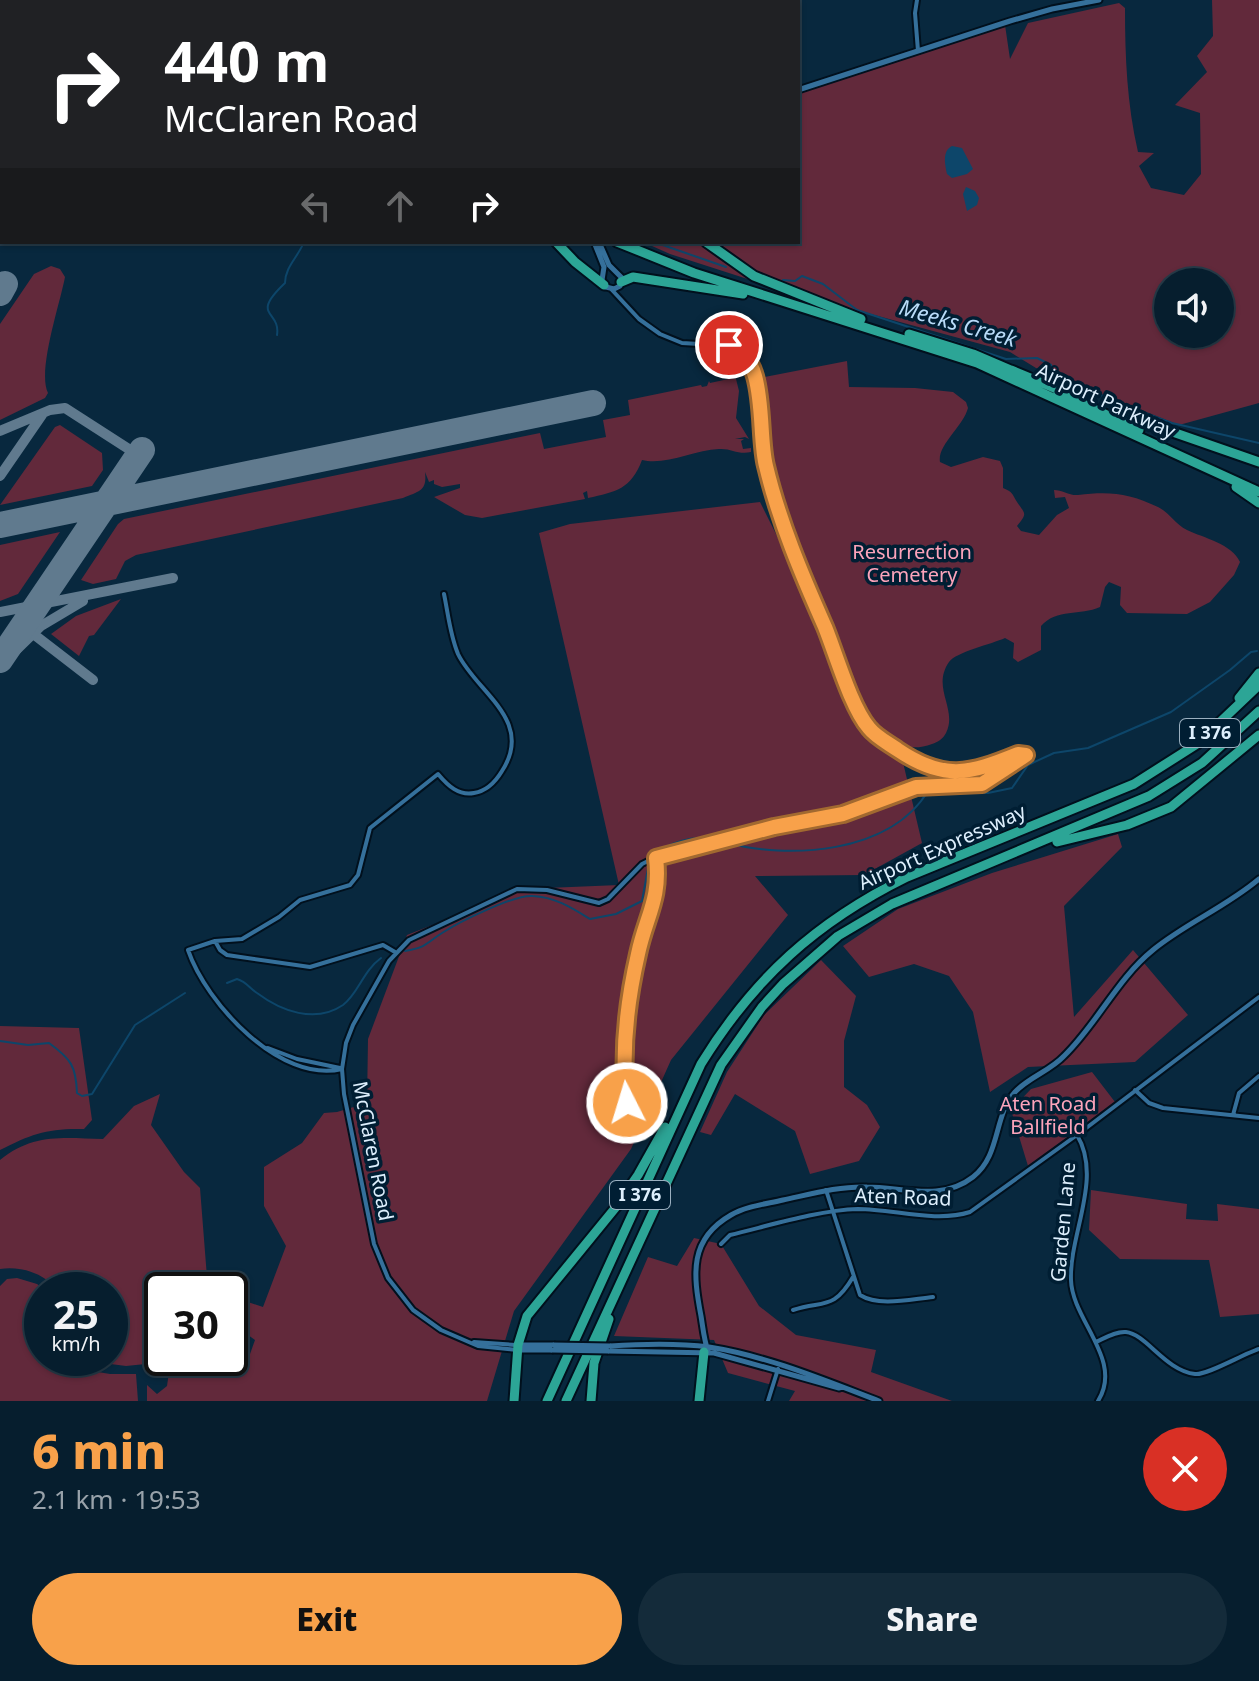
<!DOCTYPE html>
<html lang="en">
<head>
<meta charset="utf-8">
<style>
	body { margin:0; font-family:"Noto Sans",sans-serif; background:#142b3a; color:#f1f3f6; height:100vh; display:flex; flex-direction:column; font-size:30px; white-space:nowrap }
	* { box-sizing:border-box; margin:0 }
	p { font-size:26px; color:#98a2aa }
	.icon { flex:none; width:44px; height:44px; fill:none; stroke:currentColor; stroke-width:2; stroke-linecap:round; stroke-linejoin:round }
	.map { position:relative; height:1401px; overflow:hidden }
	.details { display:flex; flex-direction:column; background:#061e2e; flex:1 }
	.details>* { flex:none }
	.banner { position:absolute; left:0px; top:0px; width:800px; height:244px; box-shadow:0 2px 6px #0004,0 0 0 2px #273c4a; background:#202124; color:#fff; overflow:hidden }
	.tools { position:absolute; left:1154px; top:268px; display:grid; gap:16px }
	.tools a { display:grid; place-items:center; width:80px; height:80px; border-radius:50%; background:#061e2e; box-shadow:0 2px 6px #0004,0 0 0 2px #273c4a; font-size:40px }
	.speed { position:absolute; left:24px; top:1272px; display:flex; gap:16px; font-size:40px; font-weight:700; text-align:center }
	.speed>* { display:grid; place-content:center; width:104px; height:104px; border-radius:50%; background:#061e2e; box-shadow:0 2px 6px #0004,0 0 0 2px #273c4a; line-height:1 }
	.speed small { font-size:20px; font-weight:400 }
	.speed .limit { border:4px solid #111; border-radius:12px; background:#fff; color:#111 }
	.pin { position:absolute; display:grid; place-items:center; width:68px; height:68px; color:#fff; margin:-34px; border:4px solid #fff; border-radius:50%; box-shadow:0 2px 8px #0007 }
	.me { position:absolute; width:88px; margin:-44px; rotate:355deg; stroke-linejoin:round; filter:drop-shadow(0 0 6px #0008) }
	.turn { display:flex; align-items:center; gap:28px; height:168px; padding:0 32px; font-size:36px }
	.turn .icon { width:104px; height:104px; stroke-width:2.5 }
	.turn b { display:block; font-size:56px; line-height:68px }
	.lanes { display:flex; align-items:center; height:76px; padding:0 32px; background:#0003; justify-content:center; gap:40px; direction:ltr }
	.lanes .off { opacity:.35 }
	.round { display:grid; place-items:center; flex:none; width:84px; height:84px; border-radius:42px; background:#142b3a }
	.overview { display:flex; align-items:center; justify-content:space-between; height:136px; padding:0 32px }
	h1 { font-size:48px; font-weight:800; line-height:60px; color:#f8a14a }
	.button { display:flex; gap:16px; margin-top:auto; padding:16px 32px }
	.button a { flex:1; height:92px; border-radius:48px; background:#f8a14a; color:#111; font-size:32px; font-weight:800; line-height:92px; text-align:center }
	.button a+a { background:#142b3a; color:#f1f3f6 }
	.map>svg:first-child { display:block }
	.green { fill:#62293b; fill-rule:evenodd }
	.water { fill:#0d466a }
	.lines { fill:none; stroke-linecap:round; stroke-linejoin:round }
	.stream { stroke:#0d466a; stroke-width:2 }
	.taxiway { stroke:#607a8e; stroke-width:10 }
	.runway { stroke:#607a8e; stroke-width:26 }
	.minor-casing { stroke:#01101d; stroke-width:8 }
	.tertiary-casing { stroke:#01101d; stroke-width:9 }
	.motorway-casing { stroke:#01101d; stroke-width:13 }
	.minor { stroke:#35709b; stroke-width:4 }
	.tertiary { stroke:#35709b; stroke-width:5 }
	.motorway { stroke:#2ca596; stroke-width:9 }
	.tertiary-bridge-casing { stroke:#01101d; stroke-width:9; stroke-linecap:butt }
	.tertiary-bridge { stroke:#35709b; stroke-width:5 }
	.route-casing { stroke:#a16930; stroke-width:20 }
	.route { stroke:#f8a14a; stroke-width:14 }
	.labels { text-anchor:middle; stroke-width:7; stroke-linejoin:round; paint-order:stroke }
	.shield { fill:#001e33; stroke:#9bb0c0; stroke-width:2 }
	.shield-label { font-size:18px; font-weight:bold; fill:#ddeffd }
	.street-label { font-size:20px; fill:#ddeffd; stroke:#001e33 }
	.park-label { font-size:20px; fill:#fca4bb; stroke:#001e33 }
	.water-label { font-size:22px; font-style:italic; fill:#b9dbf8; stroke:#001e33 }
</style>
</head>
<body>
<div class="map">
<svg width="1259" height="1401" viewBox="0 0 1259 1401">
	<rect width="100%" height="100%" fill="#08283e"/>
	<!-- green -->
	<path class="green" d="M 0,0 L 182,0 L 184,2 L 2,2 L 2,52 Z
		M 204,0 L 548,0 L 202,2 Z
		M 1212,0 L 1259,0 L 1259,403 L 1179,425 L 1036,368 L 1010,352 L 845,307 L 799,290 L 750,270 L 711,242 L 798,242 L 798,95 L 810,88 L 885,66 L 1005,25 L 1010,59 L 1028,23 L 1119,3 L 1125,8 C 1125,57 1127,104 1138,152 L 1154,153 L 1139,166 L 1151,188 L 1184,195 L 1201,174 L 1200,113 L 1175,105 L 1207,72 L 1197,56 L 1213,36 ZM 1168,282 L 1220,282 L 1220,334 L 1168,334 Z
		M 643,242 L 701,242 L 733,267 L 763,284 L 670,254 Z
		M 51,266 L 60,269 L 65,277 C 60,304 37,371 48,393 L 45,398 L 0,420 L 0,324 L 34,274 Z
		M 847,361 L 849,387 L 915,388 L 953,392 L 966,402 L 968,408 C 963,427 937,445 940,462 L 951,467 L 983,457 L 1000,461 L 1003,468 L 1003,488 C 1013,492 1012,494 1017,502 C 1025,514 1028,513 1017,526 L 1021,531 L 1039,535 L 1057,515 L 1069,508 L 1065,497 L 1055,498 L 1054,490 C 1062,490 1070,496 1078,495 C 1109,491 1129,493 1158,507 C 1170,513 1175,524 1187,530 C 1204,538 1232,544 1240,562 L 1234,575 L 1210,602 L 1187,614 L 1127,613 L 1120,605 L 1121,587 L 1109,582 L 1105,587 L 1100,607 C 1080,616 1057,608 1041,626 L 1041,650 L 1018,662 L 1013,658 L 1014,643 L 1005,638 C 992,644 956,652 949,662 C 931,688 958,709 946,733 C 943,739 938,742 932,744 C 901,756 876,734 862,709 L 800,561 L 774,485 L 766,456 L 760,378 Z
		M 733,378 L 736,379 L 739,391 L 736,418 L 749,439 L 745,437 L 735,439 L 744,439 L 741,441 L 743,449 L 751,448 L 751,452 C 738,455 731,448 719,449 C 694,450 665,466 642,460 C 631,489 616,492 588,498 L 587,491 L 583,493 L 585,499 L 482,518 L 465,515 L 434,497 L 460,488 L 460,484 L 442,487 L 434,484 L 434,480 L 429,482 L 425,472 C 427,490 421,491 403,498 L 136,555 L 125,561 L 116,579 L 93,584 L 81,580 L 118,524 L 124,519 L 540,433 L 544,449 L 606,437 L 603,420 L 630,415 L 628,400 L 701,385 L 702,387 L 707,386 L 709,381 L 710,383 Z
		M 60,425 L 102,453 L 103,470 L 92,486 L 0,505 L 55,427 Z
		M 760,502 L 787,556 L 858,726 L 902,758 L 922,843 L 864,875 L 755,876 L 788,915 L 671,1060 L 631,1149 L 514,1311 L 487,1401 L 147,1401 L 147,1385 L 157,1394 L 167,1386 L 169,1372 L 214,1371 L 215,1375 L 245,1368 L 255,1340 L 237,1327 L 233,1297 L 263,1307 L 286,1246 L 264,1206 L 264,1167 L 302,1143 L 324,1113 L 337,1112 L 367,1103 L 368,1039 L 407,935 L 523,889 L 619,885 L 539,533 L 570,524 Z
		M 60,532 L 18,594 L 0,601 L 0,545 Z
		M 121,599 L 94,635 L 89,636 L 79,656 L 51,634 L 76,616 Z
		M 1118,834 L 1122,847 L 1064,906 L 1074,1017 L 1133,950 L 1188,1015 L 1135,1062 L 1028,1067 L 990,1092 L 973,1012 L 949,976 L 914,964 L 869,977 L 843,946 L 898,909 L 992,873 Z
		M 821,960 L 856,996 L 844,1041 L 844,1087 L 867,1105 L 880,1127 L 859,1161 L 810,1174 L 795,1131 L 735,1094 L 711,1135 L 700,1132 L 727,1072 L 764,1015 Z
		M 0,1026 L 79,1028 L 92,1120 L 84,1129 C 48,1128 31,1134 0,1150 Z
		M 1092,1072 L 1115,1102 L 1028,1166 L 1011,1110 L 1031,1089 Z
		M 160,1094 L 151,1125 L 184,1172 L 200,1188 L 208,1290 L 162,1290 L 162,1358 L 205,1358 L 126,1366 L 87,1361 L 85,1358 L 110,1358 L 110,1290 L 57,1290 C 44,1273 21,1266 0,1269 L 0,1160 C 33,1133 63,1138 103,1139 L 134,1106 Z
		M 1091,1190 L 1187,1204 L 1186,1219 L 1218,1221 L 1217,1204 L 1259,1209 L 1259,1314 L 1220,1317 L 1209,1260 L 1120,1259 L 1089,1230 Z
		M 694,1238 L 721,1244 L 759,1306 L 796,1335 L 876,1350 L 871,1372 L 952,1401 L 789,1401 L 795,1391 L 728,1373 L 714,1340 L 614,1336 L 648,1257 L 677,1266 Z
		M 17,1278 L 37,1284 L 45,1290 L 42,1290 L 42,1358 L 73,1358 L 80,1369 L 110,1374 L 136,1374 L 138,1401 L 0,1401 L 0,1286 L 7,1279 Z"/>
	<!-- water -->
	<path class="water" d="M 952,146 L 962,148 L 973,169 L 967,174 L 952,178 L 947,174 C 945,164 942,151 952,146 Z
		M 966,187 L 975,191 L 979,198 L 977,205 L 967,211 L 963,194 Z"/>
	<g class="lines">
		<!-- stream -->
		<path class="stream" d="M 440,0 L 441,2
			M 0,79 L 2,80
			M 654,242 L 726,267
			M 783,280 L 795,281 L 802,276 L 823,284 L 857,310 L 1006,359 L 1037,358 L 1051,365 L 1053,374 L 1067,384 L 1093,394 L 1111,397 L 1126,406 L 1172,423 L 1259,443
			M 277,335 C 281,310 249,317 285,283 C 285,267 298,257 304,242
			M 724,842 C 788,860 890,854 928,791 L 988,793 L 1012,788 L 1028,765 L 1054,753 L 1088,748 L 1171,712 L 1230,670 L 1251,652 L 1257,651
			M 652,856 C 668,843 693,834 714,840
			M 405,951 C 427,947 425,944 442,933 C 459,922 515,894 533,896 C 555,897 572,908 590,919 L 616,914 L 642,901 L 649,863
			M 227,983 L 237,979 C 247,982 249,988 257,993 C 281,1011 315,1024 343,1005 C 358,994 363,971 381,958
			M 0,1041 L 28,1045 L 49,1043 C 71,1059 76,1066 77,1093 L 82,1096 L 92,1094 L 135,1025 L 185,993"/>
		<!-- taxiway -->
		<path class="taxiway" d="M 0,431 L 50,410 L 65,408 L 138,455
			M 0,476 L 42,415
			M 0,612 L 173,578
			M 23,626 L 93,680
			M 0,666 L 41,626 L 83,601"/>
		<!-- runway -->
		<path class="runway" d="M 0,293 L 5,284
			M 0,525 L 593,403
			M 0,660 L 142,450"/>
		<!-- minor casing -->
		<g class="minor-casing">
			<path id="minor" d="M 917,0 L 915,13 L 918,51
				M 612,290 L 639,319 L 660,334 L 682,343 L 733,346 L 750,360 L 756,382 L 762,447 L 769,477 L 806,585 L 855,703 L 869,728 L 912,759 L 936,770 L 967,772 L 1018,754 L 1026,755
				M 215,941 L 242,939 L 279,917 L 300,900 L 350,885 L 358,875 L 370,828 L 438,774 C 448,786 459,796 474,793 C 487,791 496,781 502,771 C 535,720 476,692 458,654 C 450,635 448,613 444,594
				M 268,1048 L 297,1059 L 340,1068
				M 342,1069 C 280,1084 206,1003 188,950 L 215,941 L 220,950 L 227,955 L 310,967 L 383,945 L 395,952
				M 1135,1090 L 1149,1103 L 1163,1108 L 1259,1118
				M 627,1103 C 621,1054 627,1002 638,954 C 646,916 661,899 656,858
				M 1233,1115 L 1239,1093 L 1259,1076
				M 1077,1135 C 1103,1178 1069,1235 1071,1280 C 1072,1320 1124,1360 1098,1401
				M 826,1190 L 860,1295 C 879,1307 911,1299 933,1297
				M 721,1244 L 730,1235 C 768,1226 819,1210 858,1209 C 894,1209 935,1223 970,1212 L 1077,1135 L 1259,997
				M 793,1310 C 824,1300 833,1311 853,1277
				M 474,1342 L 516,1345
				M 1096,1342 C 1105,1338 1116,1331 1126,1332 C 1146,1334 1166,1371 1195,1374 C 1206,1376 1243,1354 1259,1349
				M 517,1350 L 478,1346 L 441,1330 L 413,1310 L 388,1278 L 374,1244 L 344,1094 L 342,1069 L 346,1043 L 353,1025 L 389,961 L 409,940 L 517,889 L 547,890 L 599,903 L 608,899 L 642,864 L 652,859 L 774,827 L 843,814 L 916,787 L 982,784 L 1026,755
				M 768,1401 L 778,1369"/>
		</g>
		<!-- tertiary casing -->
		<g class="tertiary-casing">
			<path id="tertiary" d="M 560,0 L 560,2
				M 798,90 L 1010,21 L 1052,9 L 1099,0
				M 594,242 L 604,267 L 602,280 L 606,287 L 614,289 L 620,286 L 622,278 L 609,265 L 599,242
				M 519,1345 L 554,1345
				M 610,1346 C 642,1344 677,1343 709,1347 C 767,1356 824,1380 879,1401
				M 519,1350 L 552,1350
				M 608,1351 L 714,1353 L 839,1388
				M 708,1351 C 704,1340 703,1328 701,1316 C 693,1274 689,1239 731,1215 C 746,1206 766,1204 783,1200 C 811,1194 839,1186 867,1187 C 903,1187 941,1202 973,1177 C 1001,1155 993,1117 1015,1092 C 1029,1077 1050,1071 1064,1056 C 1097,1024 1117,979 1153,950 C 1186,923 1226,907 1259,879"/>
		</g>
		<!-- motorway casing -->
		<g class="motorway-casing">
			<path id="motorway" d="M 0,62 L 2,62
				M 556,242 L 575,262 L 604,285
				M 617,242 L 694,273 L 977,363 L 1259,492
				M 706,242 L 754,276 L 861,319
				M 621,282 L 633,277 L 743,294
				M 909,334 L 973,354 L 1015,372
				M 1011,370 L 1064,392
				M 1058,392 L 1139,430
				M 1115,412 L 1259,462
				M 1236,487 L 1259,503
				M 1239,698 L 1259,673
				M 1057,842 L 1127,825 L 1171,807 L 1259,735
				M 514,1401 L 518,1345 L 527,1316 L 616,1207 L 638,1175 L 665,1127
				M 547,1401 L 701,1064 C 754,978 816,922 907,877 L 1134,784 L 1197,744 L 1259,685
				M 566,1401 L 721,1065 L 762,1007 L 783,984 L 838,936 L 892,904 L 1149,796 L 1202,763 L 1259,711
				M 591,1401 L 594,1363 L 609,1319
				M 699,1401 L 704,1352"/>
		</g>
		<!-- minor -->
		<use href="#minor" class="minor"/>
		<!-- tertiary -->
		<use href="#tertiary" class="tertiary"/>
		<!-- motorway -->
		<use href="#motorway" class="motorway"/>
		<!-- tertiary-bridge casing -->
		<g class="tertiary-bridge-casing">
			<path id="tertiary-bridge" d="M 554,1345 L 610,1346
				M 552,1350 L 608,1351"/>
		</g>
		<!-- tertiary-bridge -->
		<use href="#tertiary-bridge" class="tertiary-bridge"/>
	</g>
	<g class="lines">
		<!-- route casing -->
		<g class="route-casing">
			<path id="route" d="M 627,1103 C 621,1054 627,1002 638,954 C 646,916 661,899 656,858 L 774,827 L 843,814 L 916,787 L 982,784 L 1026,755 L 1018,754 C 969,774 944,781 898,750 C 888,743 876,737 869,728 C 851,707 836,654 825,627 C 802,575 779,521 766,466 C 757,432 769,357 729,345"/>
		</g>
		<!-- route -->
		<use href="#route" class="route"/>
	</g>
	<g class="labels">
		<!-- shield labels -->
		<g class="shield">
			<rect x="1180" y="719" width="60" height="28" rx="6"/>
			<rect x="610" y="1181" width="60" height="28" rx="6"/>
		</g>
		<g class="shield-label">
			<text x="1210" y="739">I 376</text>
			<text x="640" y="1201">I 376</text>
		</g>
		<!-- street labels -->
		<g class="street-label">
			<text transform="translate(1106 401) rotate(25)" y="7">Airport Parkway</text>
			<text transform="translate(942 847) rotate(-24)" y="7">Airport Expressway</text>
			<text transform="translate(373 1151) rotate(79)" y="7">McClaren Road</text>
			<text transform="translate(903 1197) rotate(2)" y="7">Aten Road</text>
			<text transform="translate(1063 1222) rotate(-85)" y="7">Garden Lane</text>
		</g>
		<!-- park labels -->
		<g class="park-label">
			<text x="912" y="559">Resurrection<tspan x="912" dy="23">Cemetery</tspan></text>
			<text x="1048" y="1111">Aten Road<tspan x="1048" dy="23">Ballfield</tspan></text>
		</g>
		<!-- water labels -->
		<g class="water-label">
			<text transform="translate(958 323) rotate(16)" y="8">Meeks Creek</text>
		</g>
	</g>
</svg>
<div class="tools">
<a><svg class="icon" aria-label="sound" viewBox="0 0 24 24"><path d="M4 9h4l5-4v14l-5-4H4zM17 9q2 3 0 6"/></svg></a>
</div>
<div class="speed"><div>25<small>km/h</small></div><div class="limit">30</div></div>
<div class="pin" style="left:729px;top:345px;background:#d93025"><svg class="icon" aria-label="arrive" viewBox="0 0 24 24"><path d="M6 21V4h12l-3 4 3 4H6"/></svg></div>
<svg class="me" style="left:627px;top:1103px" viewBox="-20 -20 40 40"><circle r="17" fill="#f8a14a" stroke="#fff" stroke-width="3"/><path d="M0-11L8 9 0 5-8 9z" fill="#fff"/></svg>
<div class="banner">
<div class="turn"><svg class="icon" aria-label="right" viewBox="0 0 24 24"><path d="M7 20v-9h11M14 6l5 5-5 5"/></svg><div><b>440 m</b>McClaren Road</div></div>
<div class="lanes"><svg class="icon off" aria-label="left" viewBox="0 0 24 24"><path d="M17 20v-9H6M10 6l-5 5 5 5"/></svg><svg class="icon off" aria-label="ahead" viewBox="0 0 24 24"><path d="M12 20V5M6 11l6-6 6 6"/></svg><svg class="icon" aria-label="right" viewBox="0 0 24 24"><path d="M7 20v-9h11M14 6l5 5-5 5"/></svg></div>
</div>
</div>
<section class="details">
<div class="overview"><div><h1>6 min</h1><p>2.1 km · 19:53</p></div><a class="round" style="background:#d93025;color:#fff"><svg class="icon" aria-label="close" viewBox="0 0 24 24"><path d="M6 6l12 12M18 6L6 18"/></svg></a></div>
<div class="button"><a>Exit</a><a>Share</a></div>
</section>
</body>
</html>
